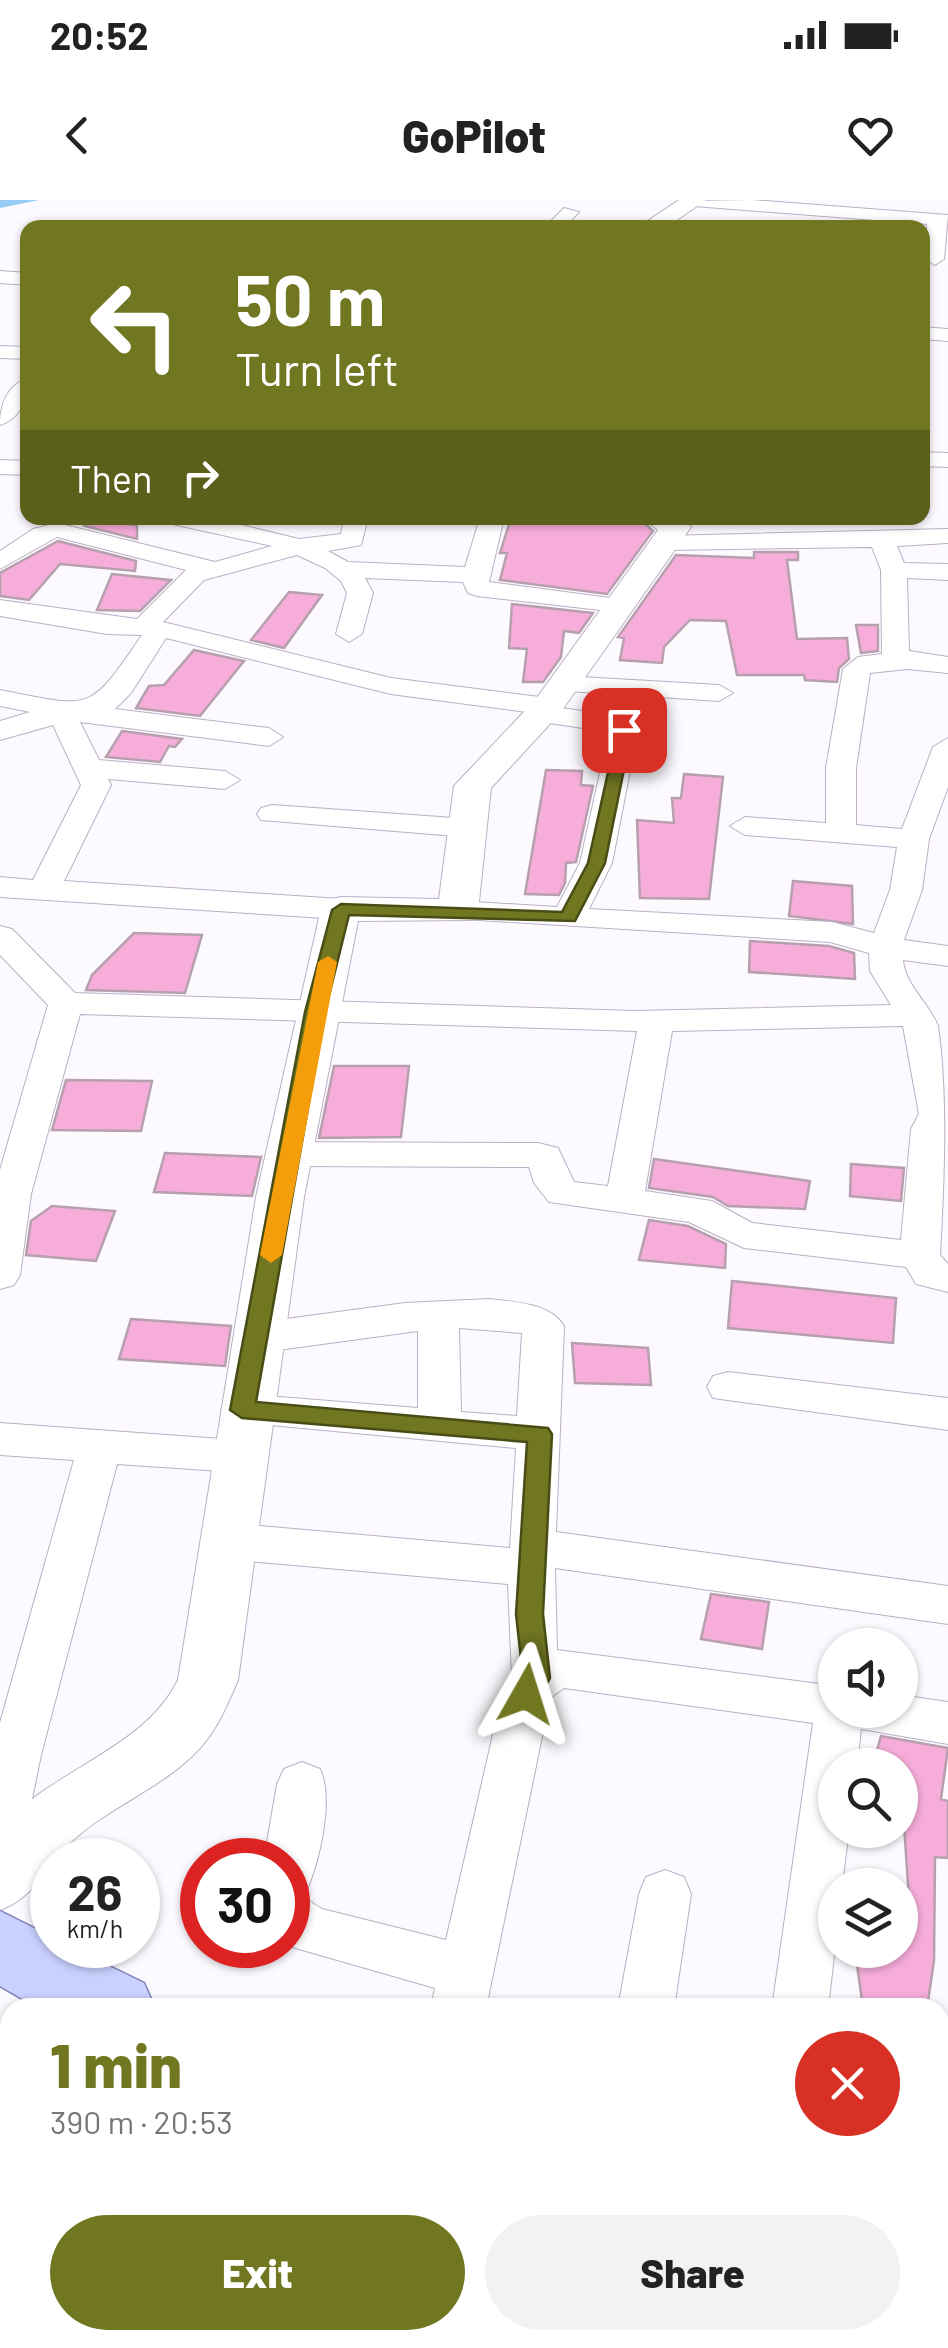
<!DOCTYPE html>
<html lang="en">
<head>
<meta charset="utf-8">
<style>
	body { margin:0; font-family:Barlow,sans-serif; background:#f2f2f2; color:#222; height:100vh; display:flex; flex-direction:column; font-size:38px; white-space:nowrap }
	* { box-sizing:border-box; margin:0 }
	p { font-size:32px; color:#767676 }
	.icon { flex:none; width:55px; height:55px; fill:none; stroke:currentColor; stroke-width:2; stroke-linecap:round; stroke-linejoin:round }
	.map { position:relative; flex:1; overflow:hidden }
	.panel { position:absolute; left:0px; top:1798px; width:950px; height:352px; display:flex; flex-direction:column; background:#fff; border-radius:30px 30px 0 0; box-shadow:0 2px 8px #0004 }
	.panel>* { flex:none }
	.banner { position:absolute; left:20px; top:20px; width:910px; height:305px; border-radius:20px; box-shadow:0 2px 8px #0004; background:#717721; color:#fff; overflow:hidden }
	.controls { position:absolute; left:818px; top:1428px; display:grid; gap:20px }
	.controls a { display:grid; place-items:center; width:100px; height:100px; border-radius:50%; background:#fff; box-shadow:0 2px 8px #0004; font-size:50px }
	.speed { position:absolute; left:30px; top:1638px; display:flex; gap:20px; font-size:50px; font-weight:700; text-align:center }
	.speed>* { display:grid; place-content:center; width:130px; height:130px; border-radius:50%; background:#fff; box-shadow:0 2px 8px #0004; line-height:1 }
	.speed small { font-size:25px; font-weight:400 }
	.speed .limit { border:15px solid #d22; background:#fff; color:#111 }
	.pin { position:absolute; display:grid; place-items:center; width:85px; height:85px; color:#fff; margin:-42px; border-radius:20px; box-shadow:0 5px 15px #0006 }
	.me { position:absolute; width:110px; margin:-55px; rotate:6deg; stroke-linejoin:round; filter:drop-shadow(0 0 8px #0008) }
	.turn { display:flex; align-items:center; gap:35px; height:210px; padding:0 50px; font-size:45px }
	.turn .icon { width:130px; height:130px; stroke-width:2.5 }
	.turn b { display:block; font-size:70px; line-height:85px }
	.then { display:flex; align-items:center; height:95px; padding:0 50px; background:#0003; gap:20px; font-size:38px }
	.round { display:grid; place-items:center; flex:none; width:105px; height:105px; border-radius:52px; background:#f2f2f2 }
	.overview { display:flex; align-items:center; justify-content:space-between; height:170px; padding:0 50px }
	h1 { font-size:60px; font-weight:800; line-height:75px; color:#717721 }
	.action { display:flex; gap:20px; margin-top:auto; padding:20px 50px }
	.action a { flex:1; height:115px; border-radius:60px; background:#717721; color:#fff; font-size:40px; font-weight:800; line-height:115px; text-align:center }
	.action a+a { background:#f2f2f2; color:#222 }
	.status { display:flex; justify-content:space-between; align-items:center; height:70px; padding:0 50px; background:#fff; direction:ltr }
	.status svg { height:28px; fill:currentColor }
	header { display:flex; justify-content:space-between; align-items:center; height:130px; padding:0 50px; background:#fff; font-size:45px; font-weight:800 }
	.map>svg:first-child { display:block }
	.lines { fill:none; stroke-linecap:round; stroke-linejoin:round }
	.canal { fill:#97ccf7; fill-rule:evenodd }
	.building { fill:#f6adda; stroke:#b7a0ad; stroke-width:2.5 }
	.minor-casing { stroke:#baafc4; stroke-width:2 }
	.tertiary-casing { stroke:#baafc4; stroke-width:2 }
	.primary-casing { stroke:#7c83b7; stroke-width:3 }
	.minor { fill:#fff; fill-rule:evenodd }
	.tertiary { fill:#fff; fill-rule:evenodd }
	.primary { fill:#cad1fe; fill-rule:evenodd }
	.route { fill:#717721; stroke:#494d15; stroke-width:2.5 }
	.slow { fill:#f59e0b }
</style>
</head>
<body>
<div class="status"><b>20:52</b><svg viewBox="0 0 49 12"><path d="M0 12V9h3v3zM5 12V6h3v6zM10 12V3h3v9zM15 12V0h3v12zM26 1h20v11H26zM47 4h2v5h-2z"/></svg></div>
<header><svg class="icon" aria-label="back" viewBox="0 0 24 24"><path d="M15 5l-7 7 7 7"/></svg>GoPilot<svg class="icon" aria-label="heart" viewBox="0 0 24 24"><path d="M12 20l-8-8c-3-5 5-10 8-4 3-6 11-1 8 4z"/></svg></header>
<div class="map">
<svg width="948" height="2148" viewBox="0 0 948 2148">
	<rect width="100%" height="100%" fill="#fcfafe"/>
	<g class="lines">
		<!-- canal -->
		<path class="canal" d="M 0,0 L 39,0 L 0,8 Z"/>
	</g>
	<!-- building -->
	<path class="building" d="M 511,318 L 640,319 L 653,331 L 607,394 L 500,380 L 507,353 L 500,353 Z
		M 97,320 L 137,325 L 137,339 L 85,326 Z
		M 58,341 L 136,361 L 135,371 L 60,364 L 29,400 L 0,396 L 0,373 Z
		M 754,352 L 798,352 L 798,360 L 787,360 L 797,439 L 847,438 L 849,459 L 839,468 L 837,482 L 805,480 L 804,475 L 737,475 L 726,421 L 690,420 L 664,447 L 662,463 L 620,460 L 624,438 L 618,437 L 676,355 L 754,358 Z
		M 112,374 L 171,380 L 140,411 L 97,410 Z
		M 289,392 L 322,395 L 284,448 L 251,440 Z
		M 512,404 L 593,413 L 579,433 L 564,431 L 561,457 L 543,482 L 523,482 L 527,449 L 509,448 Z
		M 856,425 L 878,425 L 878,451 L 861,453 Z
		M 194,450 L 244,461 L 200,516 L 136,508 L 149,486 L 164,485 Z
		M 122,531 L 182,539 L 175,547 L 169,546 L 160,562 L 106,557 Z
		M 546,570 L 582,571 L 581,585 L 593,586 L 576,662 L 566,663 L 565,683 L 559,695 L 525,694 Z
		M 684,574 L 723,577 L 709,699 L 640,698 L 637,620 L 674,623 L 672,598 L 681,598 Z
		M 793,681 L 852,686 L 853,724 L 789,716 Z
		M 134,733 L 202,735 L 185,793 L 86,790 L 92,775 Z
		M 750,741 L 829,746 L 854,753 L 855,779 L 749,772 Z
		M 334,866 L 409,866 L 401,937 L 319,938 Z
		M 66,880 L 152,881 L 141,931 L 52,930 Z
		M 165,953 L 261,957 L 252,996 L 154,992 Z
		M 654,959 L 810,981 L 805,1009 L 728,1006 L 713,997 L 649,988 Z
		M 851,964 L 904,968 L 901,1001 L 850,996 Z
		M 52,1006 L 115,1011 L 96,1061 L 26,1055 L 31,1021 Z
		M 649,1020 L 688,1026 L 726,1044 L 725,1068 L 639,1060 Z
		M 732,1081 L 896,1098 L 893,1143 L 728,1128 Z
		M 131,1119 L 231,1126 L 225,1166 L 119,1159 Z
		M 572,1143 L 648,1148 L 651,1185 L 575,1183 Z
		M 711,1394 L 769,1402 L 762,1449 L 701,1439 Z
		M 881,1536 L 948,1548 L 941,1599 L 948,1601 L 948,1658 L 935,1657 L 934,1761 L 927,1808 L 863,1808 L 855,1750 L 900,1750 L 900,1697 L 909,1699 L 900,1565 L 873,1565 Z"/>
	<g class="lines">
		<!-- minor casing -->
		<g class="minor-casing">
			<path id="minor" d="M 752,0 L 948,15 L 944,59 L 935,65 L 926,59 L 927,24 L 694,6 L 685,1 Z
				M 564,8 L 579,12 L 564,28 L 544,28 Z
				M 0,71 L 28,73 L 28,85 L 0,83 Z
				M 922,127 L 948,129 L 948,141 L 922,139 Z
				M 0,146 L 28,147 L 28,159 L 0,158 Z
				M 28,178 C 28,197 21,219 0,225 C 0,205 7,185 28,178 Z
				M 922,252 L 948,253 L 948,267 L 922,266 Z
				M 0,260 L 28,261 L 28,275 L 0,274 Z
				M 165,318 L 212,318 L 299,339 L 341,334 L 344,318 L 368,318 L 361,345 L 328,351 L 348,362 L 465,367 L 480,318 L 504,318 L 489,382 L 618,399 L 627,401 L 631,407 L 627,413 L 477,396 L 468,393 L 463,382 L 365,378 L 373,393 L 362,434 L 349,442 L 336,434 L 347,393 L 341,381 L 325,368 L 297,355 L 204,380 L 163,422 L 391,478 L 548,498 L 558,500 L 561,508 L 625,517 L 638,530 L 612,663 L 589,709 L 832,722 L 874,733 L 890,690 L 897,647 L 745,635 L 730,626 L 745,617 L 826,623 L 826,568 L 843,469 L 858,457 L 882,454 L 881,370 L 872,347 L 664,350 L 652,343 L 664,336 L 948,329 L 948,343 L 897,346 L 904,363 L 948,364 L 948,380 L 907,378 L 909,451 L 948,457 L 948,473 L 907,469 L 870,473 L 856,568 L 856,625 L 902,629 L 933,547 L 948,538 L 948,587 L 929,639 L 922,690 L 904,740 L 948,746 L 948,766 L 903,760 C 905,785 929,803 938,826 C 948,896 944,982 940,1055 L 948,1064 L 948,1092 L 916,1084 L 906,1067 L 744,1048 L 689,1022 L 549,1002 L 534,983 L 529,967 L 289,966 L 276,962 L 270,954 L 276,946 L 289,942 L 538,943 L 558,948 L 574,982 L 608,986 L 637,831 L 80,814 L 31,994 L 20,1075 L 14,1085 L 0,1089 L 0,970 L 48,805 L 0,755 L 0,726 L 12,729 L 75,793 L 635,811 L 891,805 L 870,771 L 869,753 L 830,742 L 447,718 L 442,711 L 447,704 L 458,701 L 557,707 L 580,663 L 609,532 L 530,520 L 527,512 L 391,494 L 166,438 L 131,493 L 115,509 L 269,528 L 283,537 L 269,546 L 80,522 L 99,560 L 225,571 L 240,580 L 225,589 L 108,579 L 111,585 L 64,681 L 341,699 L 357,709 L 341,719 L 0,697 L 0,677 L 33,680 L 81,585 L 53,525 L 0,540 L 0,521 L 30,512 L 0,506 L 0,490 C 93,508 88,514 142,435 L 107,434 L 0,416 L 0,400 L 137,419 L 186,370 L 57,337 L 0,369 L 0,351 L 33,329 L 57,323 L 215,362 L 272,346 L 168,323 ZM 903,826 L 919,914 L 911,929 L 901,1040 L 752,1023 L 712,1001 L 645,991 L 672,831 Z
				M 563,476 L 719,485 L 733,493 L 719,501 L 553,490 L 549,484 Z
				M 272,605 L 468,619 L 483,628 L 468,637 L 261,620 L 257,614 L 261,608 Z
				M 489,1099 C 514,1102 550,1103 564,1126 L 556,1332 L 948,1386 L 948,1424 L 555,1368 L 557,1450 L 835,1486 L 835,1510 L 900,1510 L 900,1495 L 948,1502 L 948,1544 L 861,1529 L 857,1565 L 835,1565 L 835,1630 L 849,1630 L 842,1685 L 835,1685 L 835,1747 L 828,1808 L 772,1808 L 813,1523 L 564,1488 L 550,1498 L 486,1808 L 431,1808 L 435,1788 L 285,1745 L 288,1660 L 264,1660 L 277,1584 L 284,1569 L 302,1562 L 320,1569 C 334,1599 320,1659 307,1690 L 297,1693 L 322,1709 L 446,1740 L 502,1495 L 512,1476 L 508,1384 L 226,1359 L 210,1353 L 203,1341 L 210,1329 L 226,1323 L 510,1348 L 516,1248 L 227,1221 L 221,1210 L 227,1199 L 242,1194 L 418,1208 L 418,1131 L 256,1153 L 241,1148 L 235,1138 L 241,1128 L 256,1123 L 405,1103 ZM 459,1128 L 522,1133 L 517,1216 L 461,1212 Z
				M 728,1172 L 948,1198 L 948,1230 L 713,1198 L 707,1187 L 713,1176 Z
				M 0,1223 L 236,1240 L 251,1244 L 258,1256 L 251,1268 L 236,1272 L 117,1264 L 41,1555 L 32,1599 L 44,1658 L 36,1674 L 18,1681 L 0,1675 L 0,1523 L 74,1260 L 0,1255 Z
				M 665,1670 L 684,1677 L 691,1694 L 674,1808 L 618,1808 L 639,1694 L 646,1677 Z
				M 577,2140 L 639,2140 L 638,2148 L 576,2148 Z"/>
		</g>
		<!-- tertiary casing -->
		<g class="tertiary-casing">
			<path id="tertiary" d="M 679,0 L 706,0 L 665,28 L 637,28 Z
				M 643,318 L 681,318 L 691,327 L 560,513 L 491,588 L 478,711 L 472,720 L 358,721 L 304,997 L 238,1480 C 228,1503 218,1528 201,1547 C 164,1588 109,1606 70,1643 C 43,1668 36,1697 0,1710 L 0,1629 C 49,1570 143,1551 178,1480 L 256,997 L 321,709 L 327,700 L 341,697 L 439,699 L 454,586 L 536,499 L 658,330 Z"/>
		</g>
		<!-- primary casing -->
		<g class="primary-casing">
			<path id="primary" d="M 0,1711 L 52,1737 L 52,1745 L 66,1745 L 144,1783 L 155,1808 L 38,1808 L 0,1786 Z
				M 940,2071 L 948,2074 L 948,2148 L 922,2148 L 909,2140 L 940,2140 Z"/>
		</g>
		<!-- minor -->
		<use href="#minor" class="minor"/>
		<!-- tertiary -->
		<use href="#tertiary" class="tertiary"/>
		<!-- primary -->
		<use href="#primary" class="primary"/>
	</g>
	<!-- route -->
	<path class="route" d="M 618,527 L 632,530 L 605,663 L 575,721 L 349,715 L 325,812 L 256,1202 L 548,1228 L 552,1234 L 543,1414 L 550,1478 L 536,1503 L 517,1503 L 513,1494 L 523,1477 L 516,1414 L 527,1242 L 242,1218 L 230,1210 L 305,812 L 332,710 L 341,704 L 562,712 L 588,663 Z"/>
	<!-- slow -->
	<path class="slow" d="M 328,756 L 337,762 L 282,1055 L 271,1063 L 260,1055 L 318,762 Z"/>
</svg>
<div class="controls">
<a><svg class="icon" aria-label="sound" viewBox="0 0 24 24"><path d="M4 9h4l5-4v14l-5-4H4zM17 9q2 3 0 6"/></svg></a>
<a><svg class="icon" aria-label="search" viewBox="0 0 24 24"><circle cx="10" cy="10" r="6"/><path d="M15 15l6 6"/></svg></a>
<a><svg class="icon" aria-label="layers" viewBox="0 0 24 24"><path d="M12 4l9 5-9 5-9-5zM3 14l9 5 9-5"/></svg></a>
</div>
<div class="speed"><div>26<small>km/h</small></div><div class="limit">30</div></div>
<div class="pin" style="left:624px;top:530px;background:#d93025"><svg class="icon" aria-label="arrive" viewBox="0 0 24 24"><path d="M6 21V4h12l-3 4 3 4H6"/></svg></div>
<svg class="me" style="left:526px;top:1494px" viewBox="-20 -20 40 40"><path d="M0-17L14 15 0 8-14 15z" fill="#717721" stroke="#fff" stroke-width="4"/></svg>
<div class="banner">
<div class="turn"><svg class="icon" aria-label="left" viewBox="0 0 24 24"><path d="M17 20v-9H6M10 6l-5 5 5 5"/></svg><div><b>50 m</b>Turn left</div></div>
<div class="then">Then<svg class="icon" aria-label="right" viewBox="0 0 24 24"><path d="M7 20v-9h11M14 6l5 5-5 5"/></svg></div>
</div>
<section class="panel">
<div class="overview"><div><h1>1 min</h1><p>390 m · 20:53</p></div><a class="round" style="background:#d93025;color:#fff"><svg class="icon" aria-label="close" viewBox="0 0 24 24"><path d="M6 6l12 12M18 6L6 18"/></svg></a></div>
<div class="action"><a>Exit</a><a>Share</a></div>
</section>
</div>
</body>
</html>
